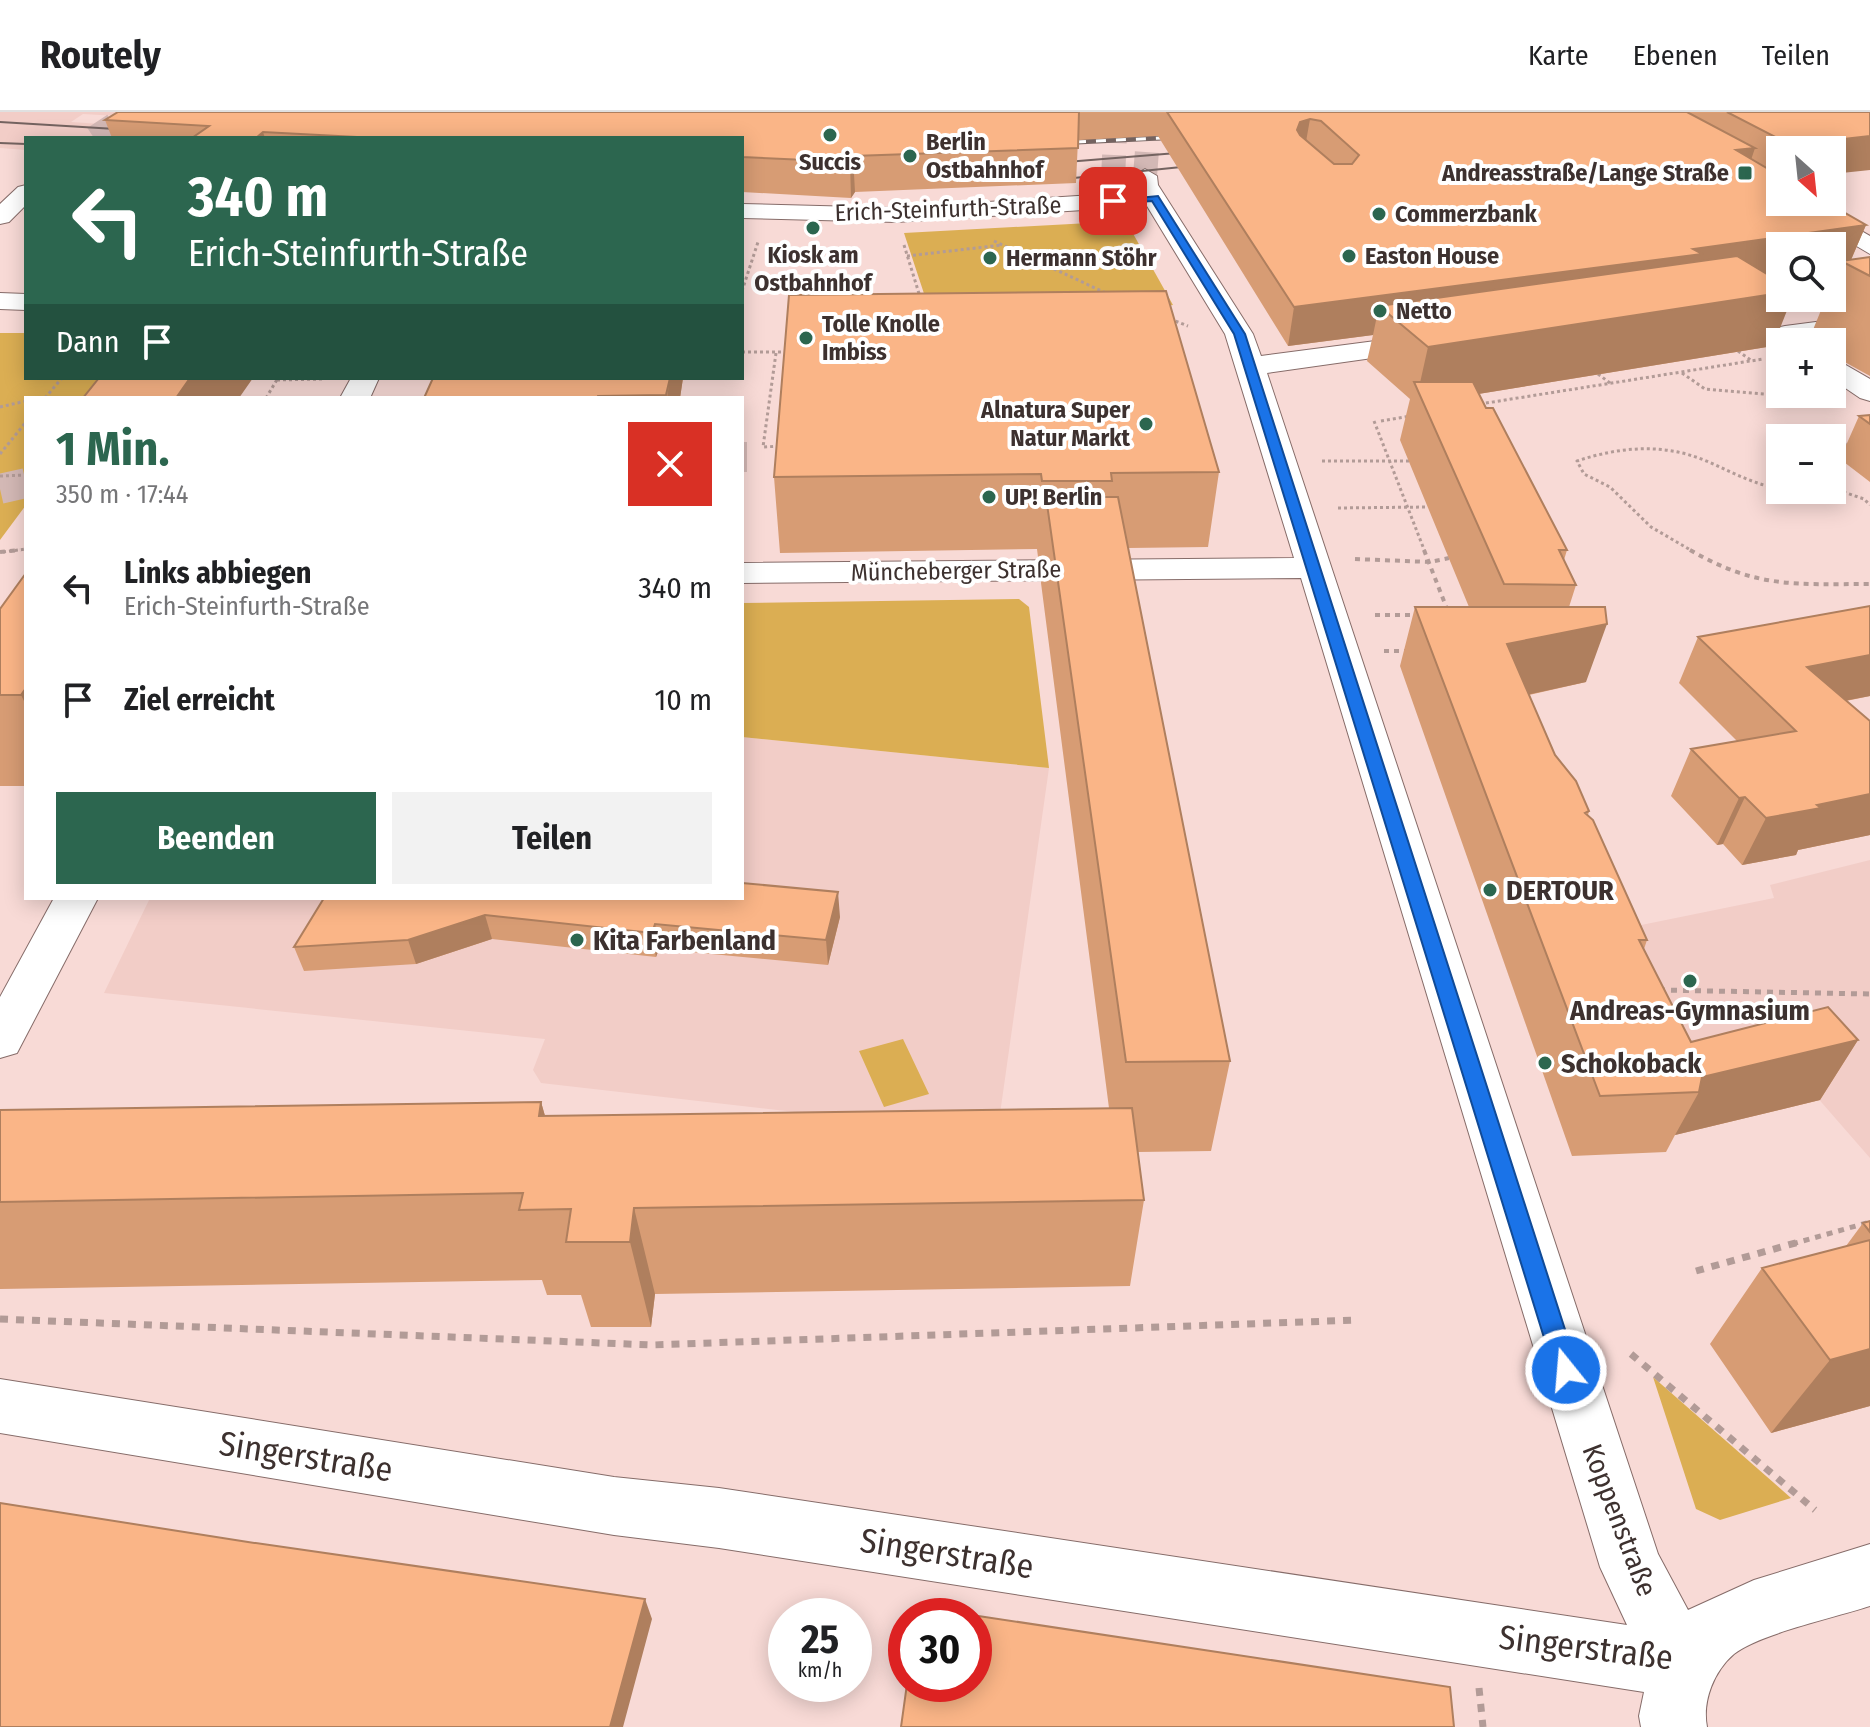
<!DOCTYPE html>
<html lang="de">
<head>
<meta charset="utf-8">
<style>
	body { margin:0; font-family:"Fira Sans Condensed",sans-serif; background:#f2f2f2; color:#202124; height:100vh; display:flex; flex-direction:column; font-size:30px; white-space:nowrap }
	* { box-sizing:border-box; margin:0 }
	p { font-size:26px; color:#757577 }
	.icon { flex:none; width:44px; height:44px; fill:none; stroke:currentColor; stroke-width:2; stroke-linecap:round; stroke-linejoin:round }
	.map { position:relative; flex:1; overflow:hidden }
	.sheet { position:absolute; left:24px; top:284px; width:720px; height:504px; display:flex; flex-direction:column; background:#fff; border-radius:0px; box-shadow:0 4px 20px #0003 }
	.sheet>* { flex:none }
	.banner { position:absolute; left:24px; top:24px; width:720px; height:244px; border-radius:0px; box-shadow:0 4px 20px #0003; background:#2c664f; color:#fff; overflow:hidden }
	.needle { width:52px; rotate:153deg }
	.buttons { position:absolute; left:1766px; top:24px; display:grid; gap:16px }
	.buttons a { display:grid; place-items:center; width:80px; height:80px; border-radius:0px; background:#fff; box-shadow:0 4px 20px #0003; font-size:40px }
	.speed { position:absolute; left:768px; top:1486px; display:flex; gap:16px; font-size:40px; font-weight:700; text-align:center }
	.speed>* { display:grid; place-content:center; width:104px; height:104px; border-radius:50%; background:#fff; box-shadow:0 4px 20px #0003; line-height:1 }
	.speed small { font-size:20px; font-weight:400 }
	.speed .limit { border:12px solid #d22; background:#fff; color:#111 }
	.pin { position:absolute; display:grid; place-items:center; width:68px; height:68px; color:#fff; margin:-34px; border-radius:16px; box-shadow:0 4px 12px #0006 }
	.me { position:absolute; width:88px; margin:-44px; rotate:343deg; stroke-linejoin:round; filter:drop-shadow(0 0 6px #0008) }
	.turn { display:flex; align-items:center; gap:28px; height:168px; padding:0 32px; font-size:36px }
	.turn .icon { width:104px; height:104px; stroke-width:2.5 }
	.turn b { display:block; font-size:56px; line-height:68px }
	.then { display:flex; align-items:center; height:76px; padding:0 32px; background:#0003; gap:16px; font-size:30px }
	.round { display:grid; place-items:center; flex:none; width:84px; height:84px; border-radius:0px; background:#f2f2f2 }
	.summary { display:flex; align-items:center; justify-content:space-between; height:136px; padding:0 32px }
	h1 { font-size:48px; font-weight:700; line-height:60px; color:#2c664f }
	.cta { display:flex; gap:16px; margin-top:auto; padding:16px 32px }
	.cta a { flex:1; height:92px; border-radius:0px; background:#2c664f; color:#fff; font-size:32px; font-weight:700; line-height:92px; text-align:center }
	.cta a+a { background:#f2f2f2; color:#202124 }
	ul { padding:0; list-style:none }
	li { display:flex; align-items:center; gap:24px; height:112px; padding:0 32px }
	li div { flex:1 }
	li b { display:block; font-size:30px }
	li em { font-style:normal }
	header { display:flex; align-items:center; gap:48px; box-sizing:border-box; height:112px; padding:0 40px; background:#fff; border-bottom:2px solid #e0e0e0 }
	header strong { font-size:38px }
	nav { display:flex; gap:44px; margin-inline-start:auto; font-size:28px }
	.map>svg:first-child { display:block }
	.built { fill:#f2cdc7 }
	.green { fill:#dbae53 }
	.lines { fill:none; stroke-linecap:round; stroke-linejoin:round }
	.minor-tunnel-far1 { stroke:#d3b8b5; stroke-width:24; stroke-dasharray:24 12; stroke-linecap:butt }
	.minor-tunnel { stroke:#d3b8b5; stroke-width:30; stroke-dasharray:30 15; stroke-linecap:butt }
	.minor-casing { stroke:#866c69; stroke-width:2 }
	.path-far3 { stroke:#b29b97; stroke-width:3; stroke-dasharray:3 3; stroke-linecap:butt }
	.path-far2 { stroke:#b29b97; stroke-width:4; stroke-dasharray:5 5; stroke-linecap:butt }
	.path-far1 { stroke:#b29b97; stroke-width:5; stroke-dasharray:6 6; stroke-linecap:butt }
	.path { stroke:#b29b97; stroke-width:7; stroke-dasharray:8 8; stroke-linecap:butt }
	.minor { fill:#fff; fill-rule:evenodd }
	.tram { stroke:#746360; stroke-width:2 }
	.rail-casing { stroke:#746360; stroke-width:5 }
	.rail { stroke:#fff; stroke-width:3; stroke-dasharray:10; stroke-linecap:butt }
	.wall { fill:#d79c74 }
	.shaded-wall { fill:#af7f5e }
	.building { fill:#fab587; stroke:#af7f5e; stroke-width:2; fill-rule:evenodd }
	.route { fill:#1a73e8; stroke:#114b97; stroke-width:2 }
	.poi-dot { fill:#2c664f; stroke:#fff; stroke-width:3 }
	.labels { text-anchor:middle; stroke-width:8; stroke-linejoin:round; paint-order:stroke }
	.far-poi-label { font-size:24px; font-weight:bold; fill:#3d312f; stroke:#fff; text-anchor:start }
	.far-street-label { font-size:24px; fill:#3d312f; stroke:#fff }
	.poi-label { font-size:28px; font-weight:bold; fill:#3d312f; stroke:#fff; text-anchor:start }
	.street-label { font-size:28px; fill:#3d312f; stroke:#fff }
	.near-street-label { font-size:34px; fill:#3d312f; stroke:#fff }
</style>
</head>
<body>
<header>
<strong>Routely</strong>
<nav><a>Karte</a><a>Ebenen</a><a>Teilen</a></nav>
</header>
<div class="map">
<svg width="1870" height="1615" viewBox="0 0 1870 1615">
	<rect width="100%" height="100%" fill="#f8dad6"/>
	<!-- built -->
	<path class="built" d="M 0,0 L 177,0 L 168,7 L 83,2 L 71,10 L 160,16 L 146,26 L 26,26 L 26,38 L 0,36 Z
		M 742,625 L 1049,656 L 997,1023 L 541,971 L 533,958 L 545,927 L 104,881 L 150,786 L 742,786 Z
		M 1870,748 L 1870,1046 L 1755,914 L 1671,935 L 1534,936 L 1495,825 L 1597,822 L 1774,786 L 1770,773 Z"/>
	<!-- green -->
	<path class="green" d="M 1126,109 L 1173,193 L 939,227 L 904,121 Z
		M 0,221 L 26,221 L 26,266 L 120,266 L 105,286 L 26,286 L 26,393 L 0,428 Z
		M 1019,487 L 1029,495 L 1049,656 L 742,625 L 742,491 Z
		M 903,927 L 929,982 L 884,995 L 859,939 Z
		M 1653,1265 L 1791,1386 L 1720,1408 L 1696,1397 Z"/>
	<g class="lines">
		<!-- minor-tunnel-far1 -->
		<path class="minor-tunnel-far1" d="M 94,26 L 133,0
			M 1145,64 L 1150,0
			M 1113,67 L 1116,0"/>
		<!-- minor-tunnel -->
		<path class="minor-tunnel" d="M 742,345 L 747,345
			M 0,377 L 26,371"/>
		<!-- minor casing -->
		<g class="minor-casing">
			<path id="minor" d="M 1145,57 L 1157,64 L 1158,73 L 1253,222 L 1261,244 L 1429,222 L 1439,224 L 1443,230 L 1439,236 L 1429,238 L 1267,261 L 1658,1442 L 1688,1498 L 1754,1468 L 1870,1432 L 1870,1494 C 1837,1505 1759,1522 1734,1542 C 1714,1559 1702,1589 1707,1615 L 1641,1615 L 1639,1604 L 1644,1580 L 719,1436 L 614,1423 L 0,1321 L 0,1267 L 614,1365 L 719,1376 L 1627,1513 L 1600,1455 L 1301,466 L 742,471 L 742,451 L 1294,446 L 1225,222 L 1147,94 L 896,110 L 742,106 L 742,92 L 896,96 L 1139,80 L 1133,64 Z
				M 26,73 L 26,93 L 9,110 L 0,112 L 0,92 L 18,75 Z
				M 1782,90 L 1811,90 L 1870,124 L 1870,142 Z
				M 0,181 L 26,182 L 26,198 L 0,197 Z
				M 1870,203 L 1870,219 L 1787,230 L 1775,228 L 1771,222 L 1775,216 L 1785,214 Z
				M 1832,245 L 1870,267 L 1870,289 L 1860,286 L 1832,267 Z
				M 351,266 L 379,266 L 370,286 L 340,286 Z
				M 54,786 L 98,786 L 17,941 L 0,946 L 0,885 Z"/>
		</g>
		<!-- path-far3 -->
		<path class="path-far3" d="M 994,129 L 1108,182
			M 904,133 L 921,188
			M 907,144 L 1002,133
			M 742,179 L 758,130
			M 1170,207 L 1188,214
			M 1738,239 L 1752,249
			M 742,240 L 790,240
			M 776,241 L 763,335 L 782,334
			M 1682,261 L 1705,277 L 1774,283
			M 1598,262 L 1610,271
			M 277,268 L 324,267
			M 45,286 L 62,266
			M 266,286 L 278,266
			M 1480,292 L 1763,247
			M 0,295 L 26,289
			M 1374,309 L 1425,440
			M 1381,309 L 1411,304
			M 1832,335 L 1853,331
			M 0,342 L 26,310
			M 1322,349 L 1409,349
			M 0,364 L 26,363
			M 1832,376 L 1864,387 L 1870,393
			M 1338,396 L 1428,395
			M 3,440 L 26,437
			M 1694,440 L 1651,415 L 1610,375 L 1584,362 L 1577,349 C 1619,335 1662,331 1704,348 C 1735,361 1762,378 1797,378"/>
		<!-- path-far2 -->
		<path class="path-far2" d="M 1424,438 L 1449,502
			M 1690,438 C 1758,477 1795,472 1870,472
			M 0,440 L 20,438
			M 1355,447 L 1430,450 L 1449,446
			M 1375,503 L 1419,503
			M 1384,539 L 1409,539"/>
		<!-- path-far1 -->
		<path class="path-far1" d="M 1659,878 L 1870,882
			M 1792,1132 L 1870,1110"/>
		<!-- path -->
		<path class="path" d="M 1696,1159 L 1799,1130
			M 0,1207 L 652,1233 L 1358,1208
			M 1631,1242 L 1815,1398
			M 1479,1576 L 1483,1615"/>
		<!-- minor -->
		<use href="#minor" class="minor"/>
		<!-- tram -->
		<path class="tram" d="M 0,10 L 132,18
			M 0,31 L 26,32
			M 1054,51 L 1189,40
			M 1054,68 L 1201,53"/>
		<!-- rail casing -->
		<g class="rail-casing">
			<path id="rail" d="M 1056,31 L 1180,25"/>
		</g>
		<!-- rail -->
		<use href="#rail" class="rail"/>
	</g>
	<!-- wall -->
	<path class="wall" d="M 118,0 L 1870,0 L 1832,38 L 1780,38 L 1780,90 L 1866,113 L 1851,148 L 1870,145 L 1870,264 L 1832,243 L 1832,230 L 1808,230 L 1826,186 L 1832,186 L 1832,171 L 1840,152 L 1767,162 L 1773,234 L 1478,282 L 1567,438 L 1564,448 L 1576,473 L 1569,495 L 1586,570 L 1529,583 L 1555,643 L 1589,699 L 1588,703 L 1647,828 L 1644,837 L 1691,930 L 1858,928 L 1820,988 L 1675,1023 L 1666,1040 L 1572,1044 L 1400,554 L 1415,495 L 1469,495 L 1400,328 L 1410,287 L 1367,249 L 1373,223 L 1288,234 L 1158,24 L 1078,28 L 1076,71 L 855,80 L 851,86 L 742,80 L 742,26 L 112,26 L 105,8 Z
		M 433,266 L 683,266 L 680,286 L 424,286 Z
		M 1870,303 L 1870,370 L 1840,347 L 1859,304 Z
		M 1219,360 L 1208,435 L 1128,436 L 1230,949 L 1211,1039 L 1138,1040 L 1144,1088 L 1130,1174 L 655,1182 L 651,1215 L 591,1215 L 581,1183 L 547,1183 L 542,1168 L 0,1177 L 0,998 L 541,990 L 545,1004 L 1109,996 L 1041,471 L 1043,445 L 1038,445 L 1037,437 L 780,441 L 774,365 Z
		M 26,461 L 26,674 L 0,674 L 0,497 Z
		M 1870,494 L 1870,584 L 1846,589 L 1870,609 L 1870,723 L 1798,738 L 1796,743 L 1742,753 L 1723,732 L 1717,733 L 1671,684 L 1691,637 L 1737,629 L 1679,571 L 1698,525 Z
		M 324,786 L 840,805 L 828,853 L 659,837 L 656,845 L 492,827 L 416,852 L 304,859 L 294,835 Z
		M 1870,1109 L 1870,1294 L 1771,1321 L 1710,1232 L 1762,1156 L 1846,1134 L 1863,1111 Z"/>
	<!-- shaded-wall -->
	<path class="shaded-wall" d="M 1310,7 L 1304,41 L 1297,18 L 1300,10 Z
		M 263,20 L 265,26 L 256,26 Z
		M 1870,24 L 1870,58 L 1832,62 L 1832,38 L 1789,38 L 1791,33 Z
		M 1755,36 L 1743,72 L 1736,38 Z
		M 853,44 L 855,80 L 851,86 L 850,50 Z
		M 1866,113 L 1850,150 L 1841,149 L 1840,152 L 1832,153 L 1832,134 L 1780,134 L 1780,160 L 1692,173 L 1379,194 L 1373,223 L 1288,234 L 1294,195 L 1693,137 Z
		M 1780,181 L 1780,186 L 1792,186 L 1773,234 L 1423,291 L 1418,280 L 1428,235 Z
		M 190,266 L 253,266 L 239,286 L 176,286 Z
		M 670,266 L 683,266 L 680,286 L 667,286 Z
		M 1607,512 L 1586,570 L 1489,591 L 1507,532 Z
		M 1870,543 L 1870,584 L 1785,600 L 1807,555 Z
		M 26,576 L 26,593 L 21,583 Z
		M 1870,682 L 1870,723 L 1798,738 L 1796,743 L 1742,753 L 1766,706 L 1817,693 Z
		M 1745,685 L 1723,732 L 1717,733 L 1739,686 Z
		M 838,780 L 840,805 L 828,853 L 826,828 Z
		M 485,803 L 492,827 L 416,852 L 408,828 Z
		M 655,812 L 659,837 L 656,845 L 652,821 Z
		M 1858,928 L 1820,988 L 1675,1023 L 1699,980 L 1702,965 Z
		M 541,990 L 566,1077 L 539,1004 Z
		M 634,1096 L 655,1182 L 651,1215 L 630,1130 Z
		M 1870,1237 L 1870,1294 L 1771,1321 L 1830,1248 Z
		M 645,1487 L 652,1507 L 623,1615 L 610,1615 Z"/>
	<!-- building -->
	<path class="building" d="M 118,0 L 1079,0 L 1078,36 L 853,44 L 850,50 L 742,45 L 742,26 L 376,26 L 263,20 L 256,26 L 192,26 L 209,14 L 105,8 Z
		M 1167,0 L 1687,0 L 1755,36 L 1736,38 L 1780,64 L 1780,90 L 1826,90 L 1866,113 L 1693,137 L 1702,142 L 1294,195 ZM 1310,7 L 1321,9 L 1359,43 L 1352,52 L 1334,52 L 1300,23 L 1297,18 L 1300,10 Z
		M 1727,0 L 1870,0 L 1870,24 L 1791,33 Z
		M 1737,144 L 1780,170 L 1780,181 L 1428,235 L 1379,194 Z
		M 1870,145 L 1870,164 L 1841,149 Z
		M 1166,179 L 1219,360 L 1111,361 L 1112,369 L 1042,369 L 1041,362 L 774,365 L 789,183 Z
		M 99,266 L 190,266 L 176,286 L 83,286 Z
		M 433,266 L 670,266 L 666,283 L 598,284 L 597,286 L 424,286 Z
		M 1414,270 L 1473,270 L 1486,296 L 1493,296 L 1567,438 L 1559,438 L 1576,473 L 1504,472 Z
		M 1870,303 L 1870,312 L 1859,304 Z
		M 1046,385 L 1118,385 L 1230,949 L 1126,950 Z
		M 26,461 L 26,576 L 21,583 L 0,583 L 0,497 Z
		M 1870,494 L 1870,543 L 1807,555 L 1870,609 L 1870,682 L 1817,693 L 1821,696 L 1766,706 L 1745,685 L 1739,686 L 1691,637 L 1796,619 L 1698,525 Z
		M 1415,495 L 1605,495 L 1607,512 L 1507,532 L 1555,643 L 1576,669 L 1589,699 L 1585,701 L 1593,708 L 1647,828 L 1639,828 L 1691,930 L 1828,895 L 1858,928 L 1702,965 L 1699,980 L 1600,984 Z
		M 742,771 L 838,780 L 826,828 L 655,812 L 652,821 L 485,803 L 408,828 L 294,835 L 324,786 L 742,786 Z
		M 541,990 L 539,1004 L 1132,996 L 1144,1088 L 634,1096 L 630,1130 L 566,1130 L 571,1097 L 519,1098 L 523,1081 L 0,1090 L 0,998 Z
		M 1870,1109 L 1870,1120 L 1863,1111 Z
		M 1870,1128 L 1870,1237 L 1830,1248 L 1762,1156 Z
		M 0,1391 L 248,1430 L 645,1487 L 610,1615 L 0,1615 Z
		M 919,1495 L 1450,1575 L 1454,1615 L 901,1615 L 907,1572 L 974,1572 L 974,1504 L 917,1504 Z"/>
	<!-- route -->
	<path class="route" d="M 1158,84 L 1245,222 L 1578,1258 L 1574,1266 L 1566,1269 L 1558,1266 L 1554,1258 L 1234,222 L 1152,89 L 1113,92 L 1108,89 Z"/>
	<!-- markers -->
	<g class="poi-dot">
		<circle cx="830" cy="23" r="8"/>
		<circle cx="910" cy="44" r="8"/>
		<rect x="1737" y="53" width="16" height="16" rx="4"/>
		<circle cx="1379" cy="102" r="8"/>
		<circle cx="813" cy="116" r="8"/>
		<circle cx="1349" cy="144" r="8"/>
		<circle cx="990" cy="146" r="8"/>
		<circle cx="1380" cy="199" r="8"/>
		<circle cx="806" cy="226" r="8"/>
		<circle cx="1146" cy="312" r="8"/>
		<circle cx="989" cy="385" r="8"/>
		<circle cx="1490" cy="778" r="8"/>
		<circle cx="577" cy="828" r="8"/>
		<circle cx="1690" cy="869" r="8"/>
		<circle cx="1545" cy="951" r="8"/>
	</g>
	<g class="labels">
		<!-- far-poi labels -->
		<g class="far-poi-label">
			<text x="926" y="38">Berlin<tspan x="926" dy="28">Ostbahnhof</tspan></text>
			<text x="830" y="58" text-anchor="middle">Succis</text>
			<text x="1729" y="69" text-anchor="end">Andreasstraße/Lange Straße</text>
			<text x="1395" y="110">Commerzbank</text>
			<text x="813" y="151" text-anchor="middle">Kiosk am<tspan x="813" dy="28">Ostbahnhof</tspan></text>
			<text x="1365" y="152">Easton House</text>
			<text x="1006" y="154">Hermann Stöhr</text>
			<text x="1396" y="207">Netto</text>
			<text x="822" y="220">Tolle Knolle<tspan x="822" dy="28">Imbiss</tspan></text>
			<text x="1130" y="306" text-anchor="end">Alnatura Super<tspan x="1130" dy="28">Natur Markt</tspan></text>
			<text x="1005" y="393">UP! Berlin</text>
		</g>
		<!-- far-street labels -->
		<g class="far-street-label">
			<text transform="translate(948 97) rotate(-2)" y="8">Erich-Steinfurth-Straße</text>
			<text transform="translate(956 459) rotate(-1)" y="8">Müncheberger Straße</text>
		</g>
		<!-- poi labels -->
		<g class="poi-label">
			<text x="1506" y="788">DERTOUR</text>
			<text x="593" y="838">Kita Farbenland</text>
			<text x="1690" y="908" text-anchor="middle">Andreas-Gymnasium</text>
			<text x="1561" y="961">Schokoback</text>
		</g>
		<!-- street labels -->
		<g class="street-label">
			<text transform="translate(1620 1408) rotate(69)" y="10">Koppenstraße</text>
		</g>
		<!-- near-street labels -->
		<g class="near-street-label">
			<text transform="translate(306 1344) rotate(9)" y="12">Singerstraße</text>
			<text transform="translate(947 1441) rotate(9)" y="12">Singerstraße</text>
			<text transform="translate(1586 1535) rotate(7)" y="12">Singerstraße</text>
		</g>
	</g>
</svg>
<div class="buttons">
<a><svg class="needle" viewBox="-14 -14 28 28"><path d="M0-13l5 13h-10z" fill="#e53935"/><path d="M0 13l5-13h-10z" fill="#757577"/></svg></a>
<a><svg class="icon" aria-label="search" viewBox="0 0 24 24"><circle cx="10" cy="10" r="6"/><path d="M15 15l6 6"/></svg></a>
<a>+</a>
<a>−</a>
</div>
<div class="speed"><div>25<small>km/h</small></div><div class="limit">30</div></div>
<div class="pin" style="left:1113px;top:89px;background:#d93025"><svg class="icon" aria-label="arrive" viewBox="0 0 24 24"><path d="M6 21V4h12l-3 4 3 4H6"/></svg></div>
<svg class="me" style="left:1566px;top:1258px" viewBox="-20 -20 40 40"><circle r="17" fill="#1a73e8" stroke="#fff" stroke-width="3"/><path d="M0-11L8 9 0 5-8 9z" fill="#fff"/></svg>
<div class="banner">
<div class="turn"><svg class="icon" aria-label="left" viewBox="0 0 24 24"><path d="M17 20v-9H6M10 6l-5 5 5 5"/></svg><div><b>340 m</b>Erich-Steinfurth-Straße</div></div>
<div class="then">Dann<svg class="icon" aria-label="arrive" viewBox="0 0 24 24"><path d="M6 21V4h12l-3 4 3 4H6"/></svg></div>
</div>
<section class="sheet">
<div class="summary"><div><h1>1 Min.</h1><p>350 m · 17:44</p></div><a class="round" style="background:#d93025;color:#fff"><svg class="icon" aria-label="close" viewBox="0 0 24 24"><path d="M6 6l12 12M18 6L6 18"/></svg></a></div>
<ul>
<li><svg class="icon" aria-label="left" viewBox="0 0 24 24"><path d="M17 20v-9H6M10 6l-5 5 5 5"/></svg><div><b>Links abbiegen</b><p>Erich-Steinfurth-Straße</p></div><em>340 m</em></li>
<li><svg class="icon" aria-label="arrive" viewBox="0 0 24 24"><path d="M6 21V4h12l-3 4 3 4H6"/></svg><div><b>Ziel erreicht</b></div><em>10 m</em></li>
</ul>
<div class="cta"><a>Beenden</a><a>Teilen</a></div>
</section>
</div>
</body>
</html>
